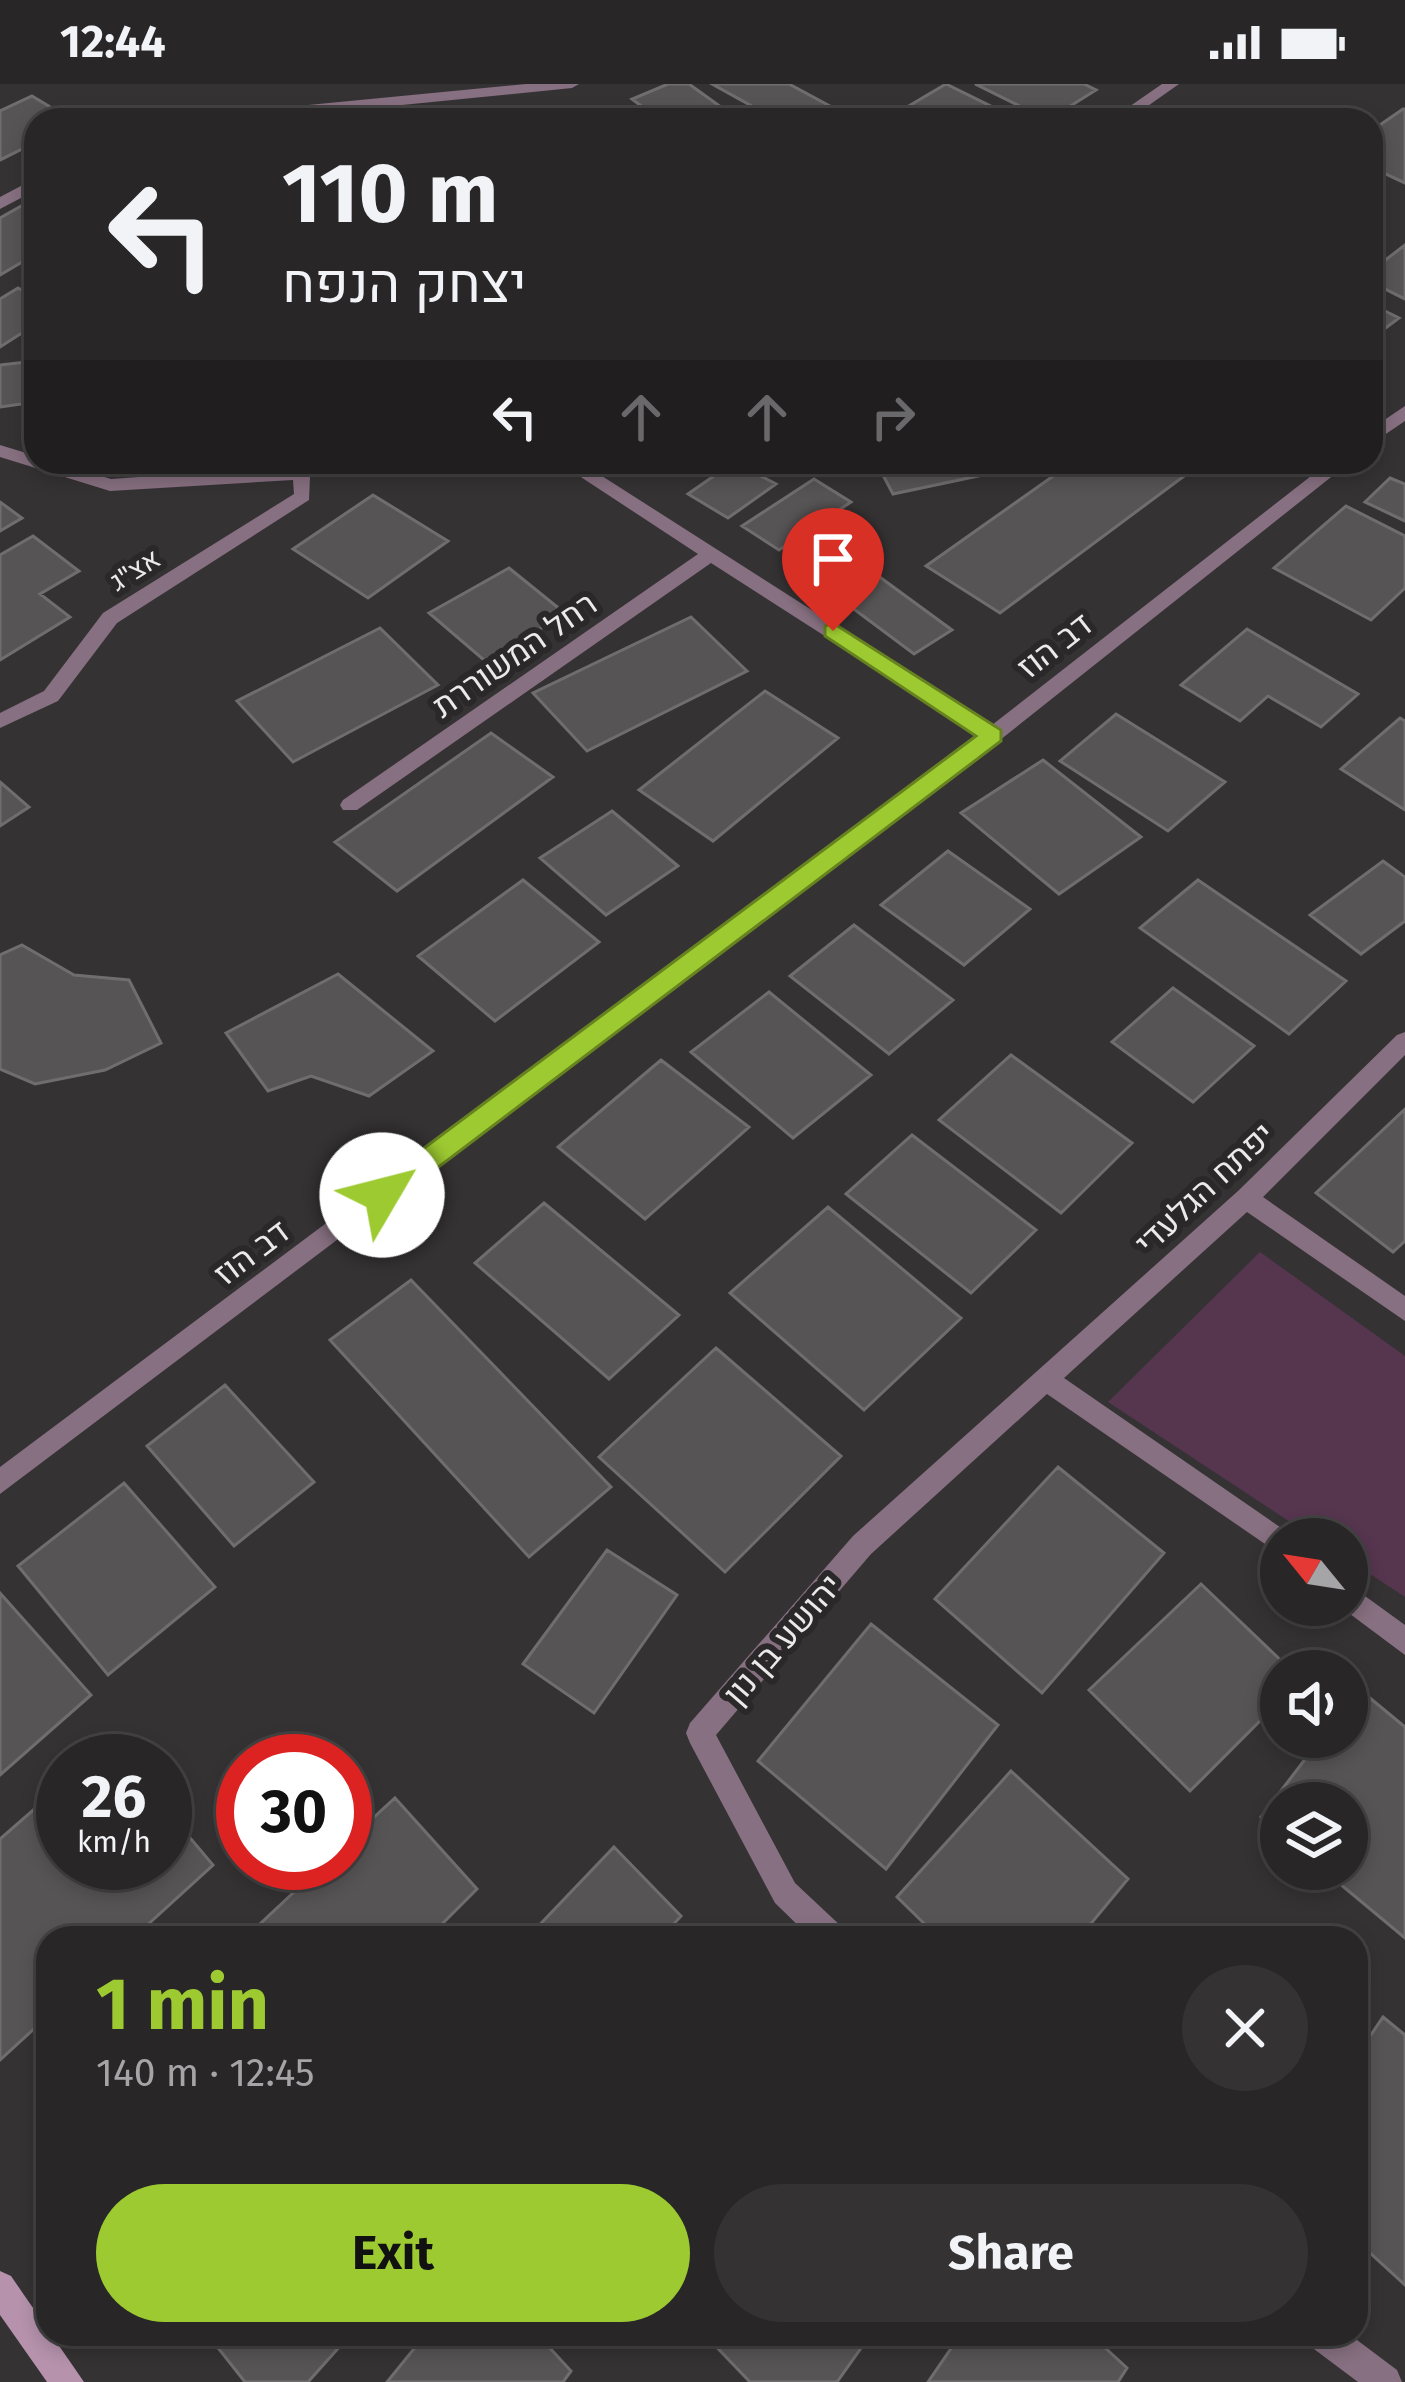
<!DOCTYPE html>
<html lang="en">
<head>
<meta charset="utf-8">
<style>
	body { margin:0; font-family:"Fira Sans",Heebo,sans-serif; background:#343233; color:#f1f3f6; height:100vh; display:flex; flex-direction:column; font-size:45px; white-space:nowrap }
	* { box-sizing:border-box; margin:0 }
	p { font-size:39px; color:#a5a5a7 }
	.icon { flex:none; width:66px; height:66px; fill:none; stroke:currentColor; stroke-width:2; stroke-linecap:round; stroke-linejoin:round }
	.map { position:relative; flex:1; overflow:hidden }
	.sheet { position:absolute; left:36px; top:1842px; width:1332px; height:420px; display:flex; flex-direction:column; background:#282627; border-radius:36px; box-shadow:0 6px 18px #0003,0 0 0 3px #444344 }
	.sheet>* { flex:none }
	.top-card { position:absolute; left:24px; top:24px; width:1359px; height:366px; border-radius:36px; box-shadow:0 6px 18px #0003,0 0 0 3px #444344; background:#282627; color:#f1f3f6; overflow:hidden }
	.needle { width:78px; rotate:300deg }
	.fabs { position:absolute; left:1260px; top:1434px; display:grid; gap:24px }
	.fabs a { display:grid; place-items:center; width:108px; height:108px; border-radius:50%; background:#282627; box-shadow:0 6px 18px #0003,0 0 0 3px #444344; font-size:60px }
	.speed { position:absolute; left:36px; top:1650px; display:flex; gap:24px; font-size:60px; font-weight:700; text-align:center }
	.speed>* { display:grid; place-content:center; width:156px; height:156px; border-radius:50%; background:#282627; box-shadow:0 6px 18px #0003,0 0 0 3px #444344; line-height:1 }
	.speed small { font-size:30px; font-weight:400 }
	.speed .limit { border:18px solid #d22; background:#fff; color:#111 }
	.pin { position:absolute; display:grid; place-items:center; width:102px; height:102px; color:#fff; margin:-123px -51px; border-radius:50% 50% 50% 0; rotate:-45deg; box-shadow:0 0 12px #0007 }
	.pin .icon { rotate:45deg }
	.me { position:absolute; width:132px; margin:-66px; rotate:53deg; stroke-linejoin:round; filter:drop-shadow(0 0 9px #0008) }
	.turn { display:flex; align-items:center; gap:42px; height:252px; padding:0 60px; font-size:54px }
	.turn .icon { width:156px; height:156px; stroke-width:2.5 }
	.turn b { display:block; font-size:84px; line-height:102px }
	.lanes { display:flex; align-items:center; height:114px; padding:0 60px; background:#0003; justify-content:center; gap:60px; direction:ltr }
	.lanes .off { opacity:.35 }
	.round { display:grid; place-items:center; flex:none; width:126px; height:126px; border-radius:63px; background:#343233 }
	.overview { display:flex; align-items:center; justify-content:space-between; height:204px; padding:0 60px }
	h1 { font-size:72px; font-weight:700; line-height:90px; color:#9dca31 }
	.action { display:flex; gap:24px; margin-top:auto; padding:24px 60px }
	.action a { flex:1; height:138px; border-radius:72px; background:#9dca31; color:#111; font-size:48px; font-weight:700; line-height:138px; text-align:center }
	.action a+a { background:#343233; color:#f1f3f6 }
	.status { display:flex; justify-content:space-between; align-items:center; height:84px; padding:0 60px; background:#282627; direction:ltr }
	.status svg { height:33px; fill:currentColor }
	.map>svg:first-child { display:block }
	.green { fill:#56354f }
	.building { fill:#575456; stroke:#706d6f; stroke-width:3 }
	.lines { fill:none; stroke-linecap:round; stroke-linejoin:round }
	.street { fill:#877081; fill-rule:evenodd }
	.secondary { fill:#b692ad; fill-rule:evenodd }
	.route { fill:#9dca31; stroke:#668320; stroke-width:3 }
	.labels { text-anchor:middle; stroke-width:12; stroke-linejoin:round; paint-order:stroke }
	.far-street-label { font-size:27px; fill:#ebe9ea; stroke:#2b282a }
	.street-label { font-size:33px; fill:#ebe9ea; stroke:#2b282a }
</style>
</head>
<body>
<div class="status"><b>12:44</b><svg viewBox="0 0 49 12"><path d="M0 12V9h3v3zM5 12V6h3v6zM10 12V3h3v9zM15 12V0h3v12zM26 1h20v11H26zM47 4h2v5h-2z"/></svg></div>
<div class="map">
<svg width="1405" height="2298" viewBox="0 0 1405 2298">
	<rect width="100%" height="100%" fill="#353234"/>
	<!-- green -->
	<path class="green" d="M 1260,1168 L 1405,1272 L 1405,1513 L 1347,1475 L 1347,1455 L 1316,1455 L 1108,1318 Z"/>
	<!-- building -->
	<path class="building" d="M 668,0 L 689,0 L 739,36 L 660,36 L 632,15 Z
		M 712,0 L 789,0 L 828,21 L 801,36 L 777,36 Z
		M 946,0 L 1019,36 L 885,36 Z
		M 975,0 L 1084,0 L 1096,6 L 1048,36 Z
		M 32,12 L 72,36 L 36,36 L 36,58 L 0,76 L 0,27 Z
		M 1403,25 L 1405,25 L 1405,99 L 1371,83 L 1371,47 Z
		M 23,121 L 36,128 L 36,170 L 0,191 L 0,134 Z
		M 1405,161 L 1405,215 L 1371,198 L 1371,187 Z
		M 18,204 L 36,213 L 36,240 L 0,263 L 0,215 Z
		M 1371,220 L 1399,234 L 1371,255 Z
		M 36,277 L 36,318 L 0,323 L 0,281 Z
		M 734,378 L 776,400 L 728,434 L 688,410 Z
		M 876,378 L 981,378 L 988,390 L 893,410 Z
		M 1073,378 L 1203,378 L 1000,529 L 926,482 Z
		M 1390,394 L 1405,400 L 1405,437 L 1365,418 Z
		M 814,395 L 851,418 L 779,466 L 742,442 Z
		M 373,411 L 448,457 L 368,514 L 293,465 Z
		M 0,418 L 22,434 L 0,447 Z
		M 1346,422 L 1405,452 L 1405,504 L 1371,536 L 1274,484 Z
		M 33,452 L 79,487 L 40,510 L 70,533 L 0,576 L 0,471 Z
		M 836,461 L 952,546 L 914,570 L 799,484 Z
		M 509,484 L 566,530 L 485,577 L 429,529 Z
		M 691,533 L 747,587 L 587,667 L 533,609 Z
		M 380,544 L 438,601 L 293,678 L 237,617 Z
		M 1247,545 L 1358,610 L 1321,643 L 1268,612 L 1240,637 L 1181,601 Z
		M 765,607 L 838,654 L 713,757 L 639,706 Z
		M 1116,630 L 1225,698 L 1168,747 L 1060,677 Z
		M 1400,634 L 1405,637 L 1405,726 L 1341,685 Z
		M 491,649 L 553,693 L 397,807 L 335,758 Z
		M 1043,676 L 1141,753 L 1059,810 L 961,729 Z
		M 0,698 L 29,723 L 0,742 Z
		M 612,727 L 678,782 L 606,831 L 540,774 Z
		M 948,767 L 1030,825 L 964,881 L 881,821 Z
		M 1383,777 L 1405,793 L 1405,837 L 1361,870 L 1310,831 Z
		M 523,796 L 599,858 L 495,937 L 418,872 Z
		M 1198,796 L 1346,897 L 1289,950 L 1140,844 Z
		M 854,841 L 953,916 L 889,970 L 790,892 Z
		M 22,861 L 74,891 L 129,896 L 161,959 L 105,986 L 35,1000 L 0,985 L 0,871 Z
		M 338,890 L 433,967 L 369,1012 L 311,992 L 268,1007 L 226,949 Z
		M 1173,904 L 1254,962 L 1193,1018 L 1112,958 Z
		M 769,908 L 871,991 L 793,1054 L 691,968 Z
		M 1011,971 L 1132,1059 L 1061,1129 L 939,1036 Z
		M 661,976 L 749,1043 L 645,1135 L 558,1063 Z
		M 1405,1025 L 1405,1157 L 1393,1168 L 1316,1109 Z
		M 912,1051 L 1036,1146 L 971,1209 L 846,1110 Z
		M 544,1119 L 679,1231 L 609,1295 L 475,1179 Z
		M 828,1123 L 961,1234 L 864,1326 L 730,1209 Z
		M 411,1196 L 611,1403 L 529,1473 L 330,1256 Z
		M 716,1264 L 841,1372 L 725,1488 L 599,1373 Z
		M 225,1301 L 314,1398 L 234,1462 L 147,1362 Z
		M 1058,1383 L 1164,1469 L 1042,1609 L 935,1515 Z
		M 124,1399 L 215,1503 L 108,1591 L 18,1482 Z
		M 607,1466 L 677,1511 L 594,1629 L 523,1580 Z
		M 1201,1500 L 1292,1587 L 1281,1587 L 1281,1616 L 1190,1707 L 1089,1606 Z
		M 0,1509 L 91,1611 L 0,1691 Z
		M 871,1540 L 998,1641 L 886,1785 L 758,1677 Z
		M 1359,1605 L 1405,1643 L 1405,1854 L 1322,1785 L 1347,1785 L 1347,1719 L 1281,1719 L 1281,1750 L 1261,1733 L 1322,1653 L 1347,1653 L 1347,1621 Z
		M 111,1659 L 126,1677 L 90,1677 Z
		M 1011,1687 L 1128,1795 L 1079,1854 L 939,1854 L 897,1813 Z
		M 63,1700 L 63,1779 L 165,1779 L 165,1724 L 213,1781 L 133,1854 L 48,1854 L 48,1932 L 0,1976 L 0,1755 Z
		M 395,1714 L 477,1805 L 428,1854 L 245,1854 L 325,1779 L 345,1779 L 345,1760 Z
		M 614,1763 L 681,1832 L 661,1854 L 527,1854 Z
		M 1383,1933 L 1405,1951 L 1405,2201 L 1356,2156 L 1356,1973 Z
		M 207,2250 L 351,2250 L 308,2298 L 245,2298 Z
		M 426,2250 L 537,2250 L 571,2287 L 563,2298 L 387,2298 Z
		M 704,2250 L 871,2250 L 837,2298 L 750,2298 Z
		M 961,2250 L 1090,2250 L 1127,2284 L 1118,2298 L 928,2298 Z"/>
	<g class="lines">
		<!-- street -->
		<path class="street" d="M 526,0 L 579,0 L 572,4 L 252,36 L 197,36 L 205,31 Z
			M 1162,0 L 1179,0 L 1128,36 L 1110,36 Z
			M 36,94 L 36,106 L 0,125 L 0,113 Z
			M 1405,322 L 1405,337 L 1371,360 L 1371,345 Z
			M 0,361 L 36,372 L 36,378 L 55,378 L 111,395 L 345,378 L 310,393 L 309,416 L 117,539 L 58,617 L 0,644 L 0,629 L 44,607 L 103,529 L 294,410 L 293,396 L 110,407 L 0,373 Z
			M 558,378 L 580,378 L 992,641 L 1329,378 L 1350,378 L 1000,656 L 0,1410 L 0,1383 L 979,651 L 711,479 L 357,726 L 343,726 L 340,721 L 343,716 L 698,470 Z
			M 1405,948 L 1405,971 L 1263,1113 L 1405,1212 L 1405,1237 L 1247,1128 L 1064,1294 L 1290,1450 L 1292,1455 L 1281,1455 L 1281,1471 L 1047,1310 L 871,1470 L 716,1651 L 795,1799 L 843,1844 L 848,1854 L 811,1854 L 775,1819 L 690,1659 L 686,1649 L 690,1639 L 853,1452 L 1238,1107 L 1397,951 Z
			M 1347,1499 L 1405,1541 L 1405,1571 L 1338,1521 L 1347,1521 Z
			M 1306,2250 L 1349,2250 L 1397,2286 L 1402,2298 L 1358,2298 L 1310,2262 Z"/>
		<!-- secondary -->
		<path class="secondary" d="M 0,2187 L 11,2192 L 84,2298 L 47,2298 L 0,2231 Z"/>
	</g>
	<!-- route -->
	<path class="route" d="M 833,539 L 1001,646 L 1001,657 L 391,1119 L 372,1119 L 368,1111 L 372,1103 L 976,652 L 825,552 L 825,542 Z"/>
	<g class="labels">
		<!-- far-street labels -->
		<g class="far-street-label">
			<text transform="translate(135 486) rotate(-32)" y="9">אצ"ג</text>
		</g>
		<!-- street labels -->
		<g class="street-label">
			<text transform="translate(1054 561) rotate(-38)" y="12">דב הוז</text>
			<text transform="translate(514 570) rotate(-35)" y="12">רחל המשוררת</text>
			<text transform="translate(1204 1104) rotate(-43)" y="12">יפתח הגלעדי</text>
			<text transform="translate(251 1168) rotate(-37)" y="12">דב הוז</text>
			<text transform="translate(782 1555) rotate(-49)" y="12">יהושע בן נון</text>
		</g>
	</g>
</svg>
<div class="fabs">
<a><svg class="needle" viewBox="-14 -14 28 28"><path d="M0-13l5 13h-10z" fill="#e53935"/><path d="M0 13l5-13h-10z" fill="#a5a5a7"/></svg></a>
<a><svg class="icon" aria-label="sound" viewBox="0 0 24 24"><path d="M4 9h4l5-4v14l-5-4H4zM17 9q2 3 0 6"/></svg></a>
<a><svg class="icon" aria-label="layers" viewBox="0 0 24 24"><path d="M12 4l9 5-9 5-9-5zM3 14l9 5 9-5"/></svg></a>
</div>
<div class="speed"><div>26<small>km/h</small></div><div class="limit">30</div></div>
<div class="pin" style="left:833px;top:547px;background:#d93025"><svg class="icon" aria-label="arrive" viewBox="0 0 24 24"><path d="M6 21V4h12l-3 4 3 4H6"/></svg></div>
<svg class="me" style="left:382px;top:1111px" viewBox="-20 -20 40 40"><circle r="19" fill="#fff"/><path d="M0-13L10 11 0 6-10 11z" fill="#9dca31"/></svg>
<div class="top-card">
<div class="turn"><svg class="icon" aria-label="left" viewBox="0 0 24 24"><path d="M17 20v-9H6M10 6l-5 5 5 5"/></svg><div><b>110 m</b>יצחק הנפח</div></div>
<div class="lanes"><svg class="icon" aria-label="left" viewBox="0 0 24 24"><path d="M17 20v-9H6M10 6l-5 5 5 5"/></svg><svg class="icon off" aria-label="ahead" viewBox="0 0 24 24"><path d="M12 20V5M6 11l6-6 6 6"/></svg><svg class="icon off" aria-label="ahead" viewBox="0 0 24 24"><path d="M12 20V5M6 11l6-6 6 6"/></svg><svg class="icon off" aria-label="right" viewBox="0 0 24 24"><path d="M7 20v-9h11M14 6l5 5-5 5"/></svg></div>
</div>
<section class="sheet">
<div class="overview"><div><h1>1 min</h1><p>140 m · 12:45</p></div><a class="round"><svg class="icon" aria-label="close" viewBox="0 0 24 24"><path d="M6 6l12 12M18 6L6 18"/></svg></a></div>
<div class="action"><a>Exit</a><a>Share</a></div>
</section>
</div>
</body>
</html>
